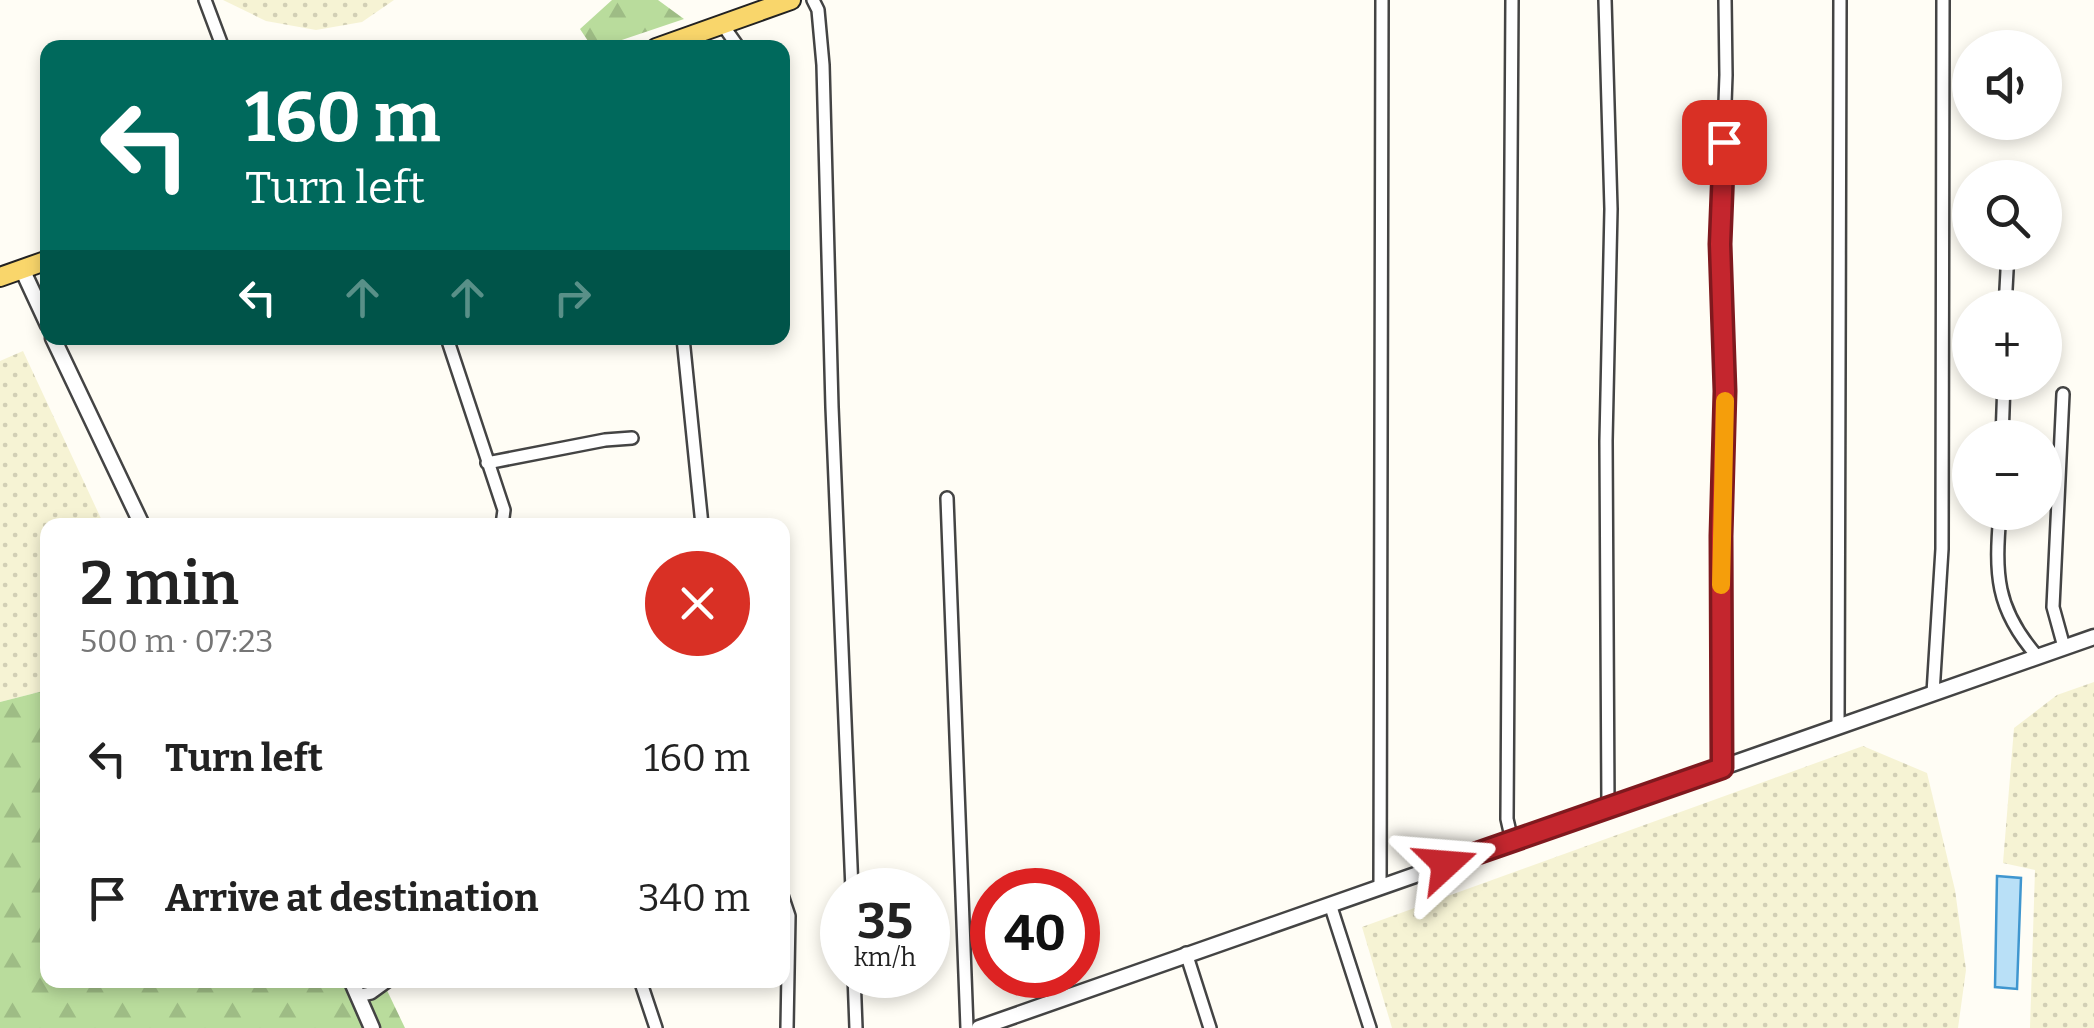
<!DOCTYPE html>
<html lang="en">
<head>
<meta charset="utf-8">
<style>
	body { margin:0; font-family:Bitter,serif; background:#f2f2f2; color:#222; height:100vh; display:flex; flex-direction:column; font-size:38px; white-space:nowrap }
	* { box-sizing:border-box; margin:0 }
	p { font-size:32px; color:#767676 }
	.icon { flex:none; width:55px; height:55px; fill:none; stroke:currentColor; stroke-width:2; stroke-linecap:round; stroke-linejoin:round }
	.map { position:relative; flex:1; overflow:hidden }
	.sheet { position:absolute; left:40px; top:518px; width:750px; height:470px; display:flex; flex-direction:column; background:#fff; border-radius:20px; box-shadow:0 5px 15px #0003 }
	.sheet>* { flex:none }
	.banner { position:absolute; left:40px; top:40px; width:750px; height:305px; border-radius:20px; box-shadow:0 5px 15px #0003; background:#00695c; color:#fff; overflow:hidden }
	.buttons { position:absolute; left:1952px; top:30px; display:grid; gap:20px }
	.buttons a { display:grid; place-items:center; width:110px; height:110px; border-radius:50%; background:#fff; box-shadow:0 5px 15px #0003; font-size:50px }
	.speed { position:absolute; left:820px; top:868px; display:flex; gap:20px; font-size:50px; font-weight:700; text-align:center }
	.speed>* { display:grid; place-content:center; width:130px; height:130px; border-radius:50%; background:#fff; box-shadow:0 5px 15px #0003; line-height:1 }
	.speed small { font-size:25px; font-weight:400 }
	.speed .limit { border:15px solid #d22; background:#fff; color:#111 }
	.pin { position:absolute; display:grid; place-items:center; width:85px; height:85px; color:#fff; margin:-42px; border-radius:20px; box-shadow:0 5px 15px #0006 }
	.me { position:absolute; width:110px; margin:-55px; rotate:71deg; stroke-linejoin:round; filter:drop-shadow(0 0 8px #0008) }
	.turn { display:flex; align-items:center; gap:35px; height:210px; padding:0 40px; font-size:45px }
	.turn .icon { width:130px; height:130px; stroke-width:2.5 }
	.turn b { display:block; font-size:70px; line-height:85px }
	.lanes { display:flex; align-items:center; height:95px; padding:0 40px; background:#0003; justify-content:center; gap:50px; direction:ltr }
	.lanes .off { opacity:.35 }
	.round { display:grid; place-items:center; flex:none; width:105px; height:105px; border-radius:52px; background:#f2f2f2 }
	.headline { display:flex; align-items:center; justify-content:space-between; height:170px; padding:0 40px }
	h1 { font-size:60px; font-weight:600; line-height:75px }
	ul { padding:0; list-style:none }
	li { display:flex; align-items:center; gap:30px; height:140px; padding:0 40px }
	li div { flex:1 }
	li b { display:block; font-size:38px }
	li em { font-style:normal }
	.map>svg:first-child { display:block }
	.farmland { fill:url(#farmland-dots) }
	.forest { fill:url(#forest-firs) }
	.water { fill:#b9e0f7; stroke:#3f96cf; stroke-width:2.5 }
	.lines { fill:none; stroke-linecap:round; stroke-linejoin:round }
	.minor-casing { stroke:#444; stroke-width:16 }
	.tertiary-casing { stroke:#444; stroke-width:19 }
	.primary-casing { stroke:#222; stroke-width:22 }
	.minor { stroke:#fff; stroke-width:11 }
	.tertiary { stroke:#fff; stroke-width:14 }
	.primary { stroke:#f9d66b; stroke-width:18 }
	.route-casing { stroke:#7f191e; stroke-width:25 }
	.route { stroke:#c4262e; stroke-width:18 }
	.slow { stroke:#f59e0b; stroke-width:18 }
</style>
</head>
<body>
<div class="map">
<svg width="2094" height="1028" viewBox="0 0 2094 1028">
	<defs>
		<pattern id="farmland-dots" width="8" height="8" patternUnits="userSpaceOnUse" patternTransform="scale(2.5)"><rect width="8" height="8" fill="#f6f3d4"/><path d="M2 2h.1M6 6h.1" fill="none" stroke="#d2cfb5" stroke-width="1.8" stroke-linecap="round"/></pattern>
		<pattern id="forest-firs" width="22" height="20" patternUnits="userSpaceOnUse" patternTransform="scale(2.5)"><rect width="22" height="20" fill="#b9dc9c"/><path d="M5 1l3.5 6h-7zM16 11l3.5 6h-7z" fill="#9ebc85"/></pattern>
	</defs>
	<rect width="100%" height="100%" fill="#fffdf5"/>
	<!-- farmland -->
	<path class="farmland" d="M 223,0 L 394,0 L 362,22 L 316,30 L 266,21 Z
		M 23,351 L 104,525 L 48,525 L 47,690 L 0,702 L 0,361 Z
		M 2094,682 L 2094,1028 L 2030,1028 L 2035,870 L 2003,863 L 2014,728 L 2057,695 Z
		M 1863,746 L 1927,773 L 1955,890 L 1966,970 L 1958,1028 L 1392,1028 L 1362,927 Z"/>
	<!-- forest -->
	<path class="forest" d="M 612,0 L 658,0 L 684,19 L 601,47 L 592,47 L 580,29 Z
		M 47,690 L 48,980 L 382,980 L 405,1028 L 0,1028 L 0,702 Z"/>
	<!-- water -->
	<path class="water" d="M 1997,876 L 2021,878 L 2017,989 L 1995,987 Z"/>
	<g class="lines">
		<!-- minor casing -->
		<g class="minor-casing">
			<path id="minor" d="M 205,0 L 223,48
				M 813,0 L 818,10 L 823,65 L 832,407 L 852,890
				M 1605,0 L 1611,209 L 1606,441 L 1608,807
				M 722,24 L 739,48
				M 2005,308 L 2008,252
				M 447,338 L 504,510 L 502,525
				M 683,338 L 702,525
				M 2063,394 L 2053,607 L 2064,647
				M 2002,438 L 2004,382
				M 487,463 L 605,440 L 632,438
				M 947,498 L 967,1028
				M 2000,512 C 1995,574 1995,608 2037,656
				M 1933,693 L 1942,549 L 1943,0
				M 1838,727 L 1840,0
				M 1722,768 L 1721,536 L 1725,391 L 1720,244 L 1726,75 L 1725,0
				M 1512,841 L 1507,819 L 1512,0
				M 1380,887 L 1382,0
				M 782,895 L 789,916 L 787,1028
				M 1330,904 L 1370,1028
				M 1186,953 L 1210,1028
				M 854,975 L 856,1028
				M 640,980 L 656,1028
				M 357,996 L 371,993 L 389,980"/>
		</g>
		<!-- tertiary casing -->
		<g class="tertiary-casing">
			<path id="tertiary" d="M 22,269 L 48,325
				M 53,338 L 142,525
				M 351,980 L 372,1028
				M 979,1028 L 2094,637"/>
		</g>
		<!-- primary casing -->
		<g class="primary-casing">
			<path id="primary" d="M 656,48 L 791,0
				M 0,277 L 48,260"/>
		</g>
		<!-- minor -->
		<use href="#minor" class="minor"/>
		<!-- tertiary -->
		<use href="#tertiary" class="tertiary"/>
		<!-- primary -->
		<use href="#primary" class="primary"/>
	</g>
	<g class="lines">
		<!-- route casing -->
		<g class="route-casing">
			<path id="route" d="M 1446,864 L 1722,768 L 1721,536 L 1725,391 L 1720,244 L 1724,142"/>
		</g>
		<!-- route -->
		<use href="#route" class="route"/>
		<!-- slow -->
		<path class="slow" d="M 1721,585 L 1725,401"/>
	</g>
</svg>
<div class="buttons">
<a><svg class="icon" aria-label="sound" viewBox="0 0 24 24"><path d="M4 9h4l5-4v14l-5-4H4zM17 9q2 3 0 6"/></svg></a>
<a><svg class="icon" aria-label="search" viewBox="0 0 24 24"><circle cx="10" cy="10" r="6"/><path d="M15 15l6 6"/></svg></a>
<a>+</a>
<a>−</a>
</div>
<div class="speed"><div>35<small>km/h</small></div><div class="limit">40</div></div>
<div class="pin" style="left:1724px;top:142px;background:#d93025"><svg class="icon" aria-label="arrive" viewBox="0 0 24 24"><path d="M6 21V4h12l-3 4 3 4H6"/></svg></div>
<svg class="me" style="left:1446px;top:864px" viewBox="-20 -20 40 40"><path d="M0-17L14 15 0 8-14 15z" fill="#c4262e" stroke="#fff" stroke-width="4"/></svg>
<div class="banner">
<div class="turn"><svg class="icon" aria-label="left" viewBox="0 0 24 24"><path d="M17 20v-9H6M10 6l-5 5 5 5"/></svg><div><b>160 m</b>Turn left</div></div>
<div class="lanes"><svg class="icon" aria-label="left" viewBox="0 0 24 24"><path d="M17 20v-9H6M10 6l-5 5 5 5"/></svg><svg class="icon off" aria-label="ahead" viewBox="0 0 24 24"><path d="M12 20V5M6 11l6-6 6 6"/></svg><svg class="icon off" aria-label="ahead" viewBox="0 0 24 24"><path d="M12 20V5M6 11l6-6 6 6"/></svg><svg class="icon off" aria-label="right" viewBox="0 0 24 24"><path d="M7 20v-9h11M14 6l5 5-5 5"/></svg></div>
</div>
<section class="sheet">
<div class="headline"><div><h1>2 min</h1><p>500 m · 07:23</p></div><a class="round" style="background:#d93025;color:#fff"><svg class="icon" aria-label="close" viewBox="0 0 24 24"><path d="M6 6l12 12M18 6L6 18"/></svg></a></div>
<ul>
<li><svg class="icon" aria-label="left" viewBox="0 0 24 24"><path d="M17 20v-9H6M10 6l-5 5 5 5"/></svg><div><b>Turn left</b></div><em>160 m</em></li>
<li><svg class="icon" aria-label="arrive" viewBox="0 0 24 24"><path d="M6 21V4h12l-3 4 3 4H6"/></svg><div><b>Arrive at destination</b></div><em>340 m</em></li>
</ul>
</section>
</div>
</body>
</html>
